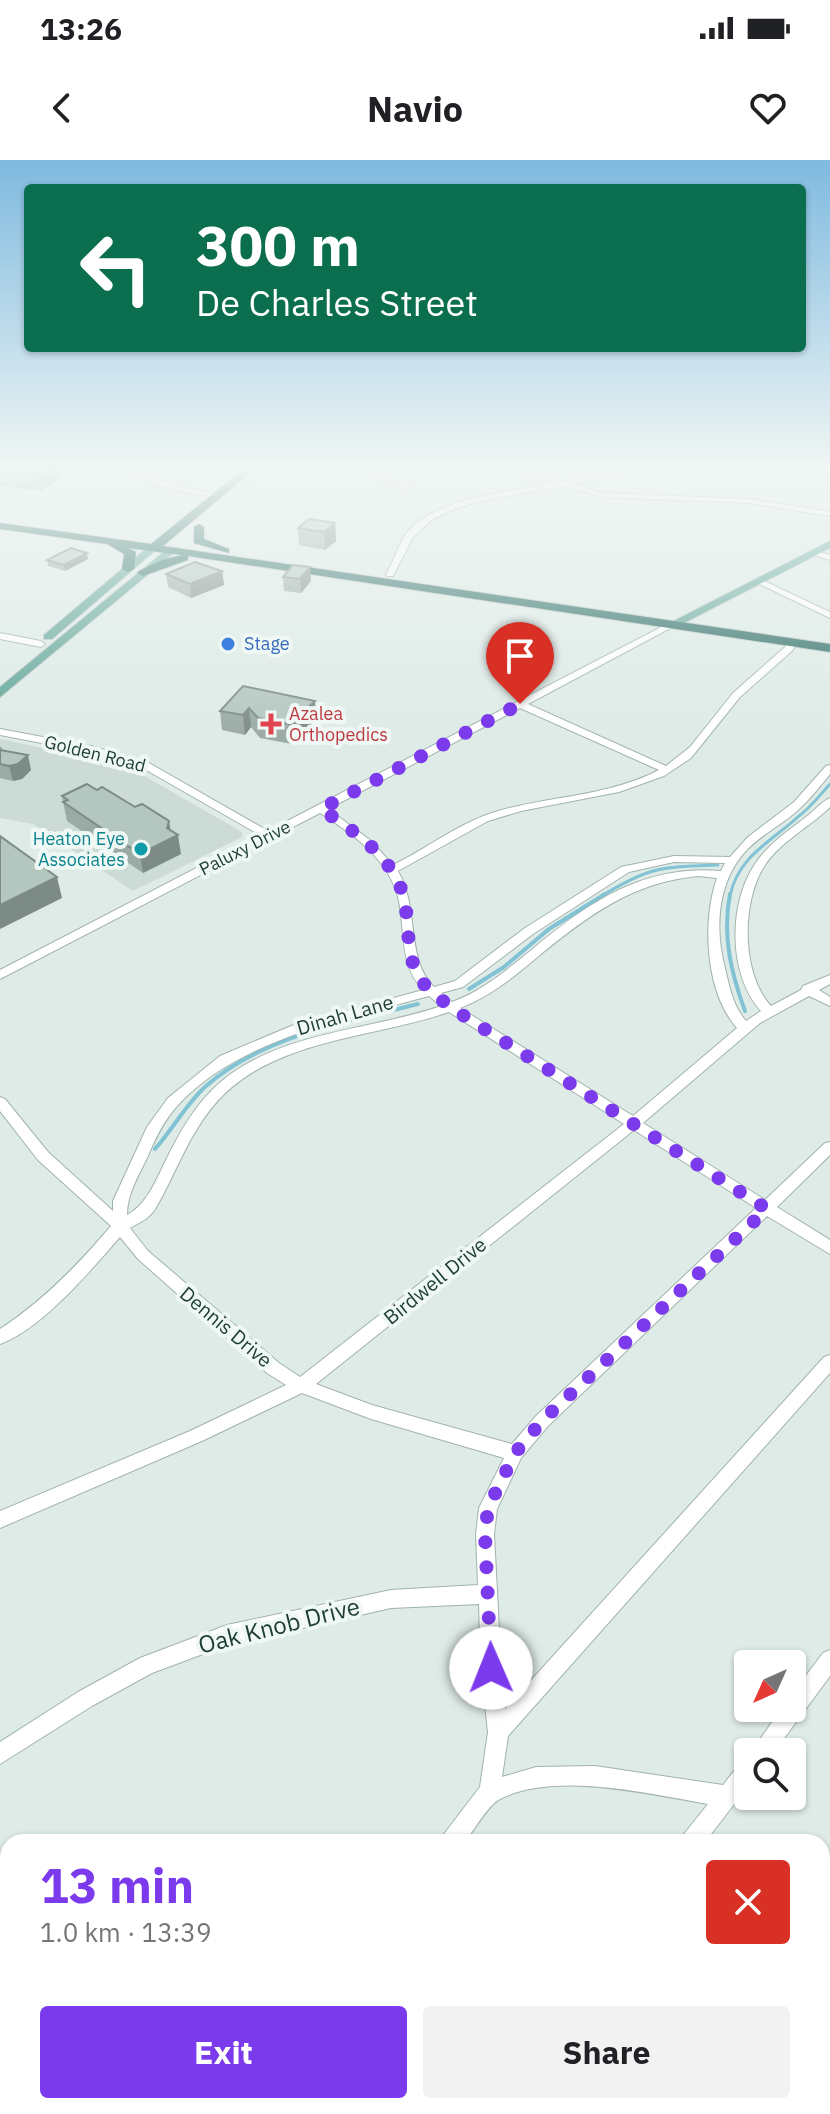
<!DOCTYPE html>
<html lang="en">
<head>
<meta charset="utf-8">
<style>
	body { margin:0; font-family:"IBM Plex Sans",sans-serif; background:#f2f2f2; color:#202124; height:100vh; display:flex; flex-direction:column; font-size:30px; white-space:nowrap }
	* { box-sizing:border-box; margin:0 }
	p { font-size:26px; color:#757577 }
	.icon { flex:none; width:44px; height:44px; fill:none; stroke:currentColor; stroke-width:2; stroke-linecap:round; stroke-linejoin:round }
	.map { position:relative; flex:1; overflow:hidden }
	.side { position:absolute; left:0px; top:1674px; width:830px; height:280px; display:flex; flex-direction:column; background:#fff; border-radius:24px 24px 0 0; box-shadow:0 2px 6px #0004 }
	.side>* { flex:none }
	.banner { position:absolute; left:24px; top:24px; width:782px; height:168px; border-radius:8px; box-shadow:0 2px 6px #0004; background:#0b6e4f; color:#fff; overflow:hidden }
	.needle { width:52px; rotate:225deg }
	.tools { position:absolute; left:734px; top:1490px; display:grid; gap:16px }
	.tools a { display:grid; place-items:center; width:72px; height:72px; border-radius:8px; background:#fff; box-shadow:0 2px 6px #0004; font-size:40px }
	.pin { position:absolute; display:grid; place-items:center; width:68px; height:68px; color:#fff; margin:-82px -34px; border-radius:50% 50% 50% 0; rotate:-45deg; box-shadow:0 0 8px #0007 }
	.pin .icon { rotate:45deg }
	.me { position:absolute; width:88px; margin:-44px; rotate:359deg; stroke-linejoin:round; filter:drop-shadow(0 0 6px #0008) }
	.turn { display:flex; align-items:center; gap:28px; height:168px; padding:0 40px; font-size:36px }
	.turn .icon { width:104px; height:104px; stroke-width:2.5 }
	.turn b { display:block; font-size:56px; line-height:68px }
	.round { display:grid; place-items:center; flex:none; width:84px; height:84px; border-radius:8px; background:#f2f2f2 }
	.overview { display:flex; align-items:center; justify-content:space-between; height:136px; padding:0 40px }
	h1 { font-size:48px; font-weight:700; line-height:60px; color:#7c3aed }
	.button { display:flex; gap:16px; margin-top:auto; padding:16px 40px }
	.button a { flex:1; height:92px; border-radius:8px; background:#7c3aed; color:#fff; font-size:32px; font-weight:700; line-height:92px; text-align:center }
	.button a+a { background:#f2f2f2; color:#202124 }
	.status { display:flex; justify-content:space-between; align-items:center; height:56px; padding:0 40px; background:#fff; direction:ltr }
	.status svg { height:22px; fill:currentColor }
	header { display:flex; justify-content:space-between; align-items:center; height:104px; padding:0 40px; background:#fff; font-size:36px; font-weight:700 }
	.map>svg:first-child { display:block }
	.built { fill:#ccdbd5 }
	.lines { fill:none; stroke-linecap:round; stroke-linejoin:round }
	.stream-far1 { stroke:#81c3d5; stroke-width:3 }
	.stream { stroke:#81c3d5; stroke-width:4 }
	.minor-casing { stroke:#a1b3ae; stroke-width:2 }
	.major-casing { stroke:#c0c8c7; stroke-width:2 }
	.highway-casing { stroke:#c0c8c7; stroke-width:2 }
	.minor { fill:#fff; fill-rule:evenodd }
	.major { fill:#5fa497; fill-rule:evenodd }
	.highway { fill:#286a61; fill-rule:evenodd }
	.wall { fill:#9aaaa4 }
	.shaded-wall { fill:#7d8b86 }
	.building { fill:#b3c6bf; stroke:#7d8b86; stroke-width:2 }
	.route { stroke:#7c3aed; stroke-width:14; stroke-dasharray:0 25.2 }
	.shop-dot { fill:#3f7fe0; stroke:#eff8f4; stroke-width:3 }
	.health-dot { fill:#e0444e; stroke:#eff8f4; stroke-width:3 }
	.culture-dot { fill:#0f9aa8; stroke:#eff8f4; stroke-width:3 }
	.labels { text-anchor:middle; stroke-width:8; stroke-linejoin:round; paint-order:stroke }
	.far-shop-label { font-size:18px; fill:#366cbe; stroke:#eff8f4; text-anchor:start }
	.far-health-label { font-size:18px; fill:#be3a42; stroke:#eff8f4; text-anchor:start }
	.far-street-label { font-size:18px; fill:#1e3c36; stroke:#eff8f4 }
	.far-culture-label { font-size:18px; fill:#0d838f; stroke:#eff8f4; text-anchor:end }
	.street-label { font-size:20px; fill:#1e3c36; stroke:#eff8f4 }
	.near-street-label { font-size:24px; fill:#1e3c36; stroke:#eff8f4 }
</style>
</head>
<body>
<div class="status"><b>13:26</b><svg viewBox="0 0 49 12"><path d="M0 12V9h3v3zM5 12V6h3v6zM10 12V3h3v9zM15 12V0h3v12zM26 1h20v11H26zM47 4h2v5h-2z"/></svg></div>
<header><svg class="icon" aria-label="back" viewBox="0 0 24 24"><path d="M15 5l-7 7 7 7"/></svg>Navio<svg class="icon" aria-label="heart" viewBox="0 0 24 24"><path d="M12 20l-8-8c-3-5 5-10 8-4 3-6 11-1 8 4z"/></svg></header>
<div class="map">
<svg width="830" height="1954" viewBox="0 0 830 1954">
	<rect width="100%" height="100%" fill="#deebe6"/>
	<!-- built -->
	<path class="built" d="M 0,579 L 127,606 L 242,672 L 242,677 L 133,731 L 33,664 L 0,658 Z"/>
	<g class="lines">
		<!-- stream-far1 -->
		<path class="stream-far1" d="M 602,736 C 650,706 663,707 718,705
			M 730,736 C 738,696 772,681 799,656 C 811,647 820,635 830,624"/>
		<!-- stream -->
		<path class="stream" d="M 730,734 C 722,775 731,813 745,851
			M 469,829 L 504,807 L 549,769 L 605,734
			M 155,989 C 173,969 186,944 206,926 C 263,876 346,862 418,844"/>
		<!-- minor casing -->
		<g class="minor-casing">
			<path id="minor" d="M 116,307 L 125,307 L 173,325 L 222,335 L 218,337 L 168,329 Z
				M 349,307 L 358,307 L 413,327 L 406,329 Z
				M 504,307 L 514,307 L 564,321 L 628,307 L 638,307 L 614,316 L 573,324 L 603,333 L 749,339 L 830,352 L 830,356 L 749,343 L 603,337 L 564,326 L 485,340 L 457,348 L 433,359 L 413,377 L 393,416 L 387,416 L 386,414 C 395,400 398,383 409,370 C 441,337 511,331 555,323 Z
				M 772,307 L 830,309 L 830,313 L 775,309 Z
				M 811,390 L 830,395 L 830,400 L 811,394 Z
				M 758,418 L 830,452 L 830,458 L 755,422 L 754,420 Z
				M 671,462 L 678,464 L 528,544 L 666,606 L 690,587 L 733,533 L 785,487 L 790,480 L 797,482 L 792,491 L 740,537 L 691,598 L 664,616 L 619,632 L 521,651 L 488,661 L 398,711 C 420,749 405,799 434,827 L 455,821 L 525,768 L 621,707 L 674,696 L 730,697 L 748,677 L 794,642 L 826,606 L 830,605 L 830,614 C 820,627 809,640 797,651 C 780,666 759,676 744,693 C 718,723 715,767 724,804 C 729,824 732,845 746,861 L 761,851 C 728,815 728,744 755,704 C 768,684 788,671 806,657 C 814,651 821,642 830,638 L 830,647 C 810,667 781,681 765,705 C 741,741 741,814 771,846 L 801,830 L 803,826 L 830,815 L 830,824 L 819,830 L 830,837 L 830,846 L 809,836 L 760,863 L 643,963 L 765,1040 L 825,983 L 830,982 L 830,995 L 777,1047 L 830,1080 L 830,1094 L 767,1056 L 548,1266 L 521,1298 L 497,1349 L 494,1374 L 501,1508 L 505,1549 L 824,1197 L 830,1195 L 830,1213 L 508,1576 L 502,1617 L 536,1607 L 595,1606 L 723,1625 L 741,1602 L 748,1599 L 748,1626 L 705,1682 L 681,1682 L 684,1674 L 708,1644 C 649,1634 556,1611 500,1639 C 489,1644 473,1671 465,1682 L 441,1682 L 444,1674 L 480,1627 L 488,1572 L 481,1508 L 479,1444 L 391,1448 L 227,1485 L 152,1513 L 92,1546 L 0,1604 L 0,1582 L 78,1532 L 140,1498 L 227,1465 L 391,1430 L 478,1425 L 476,1374 L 479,1348 L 504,1298 L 371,1259 L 302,1233 L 202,1281 L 0,1368 L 0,1351 L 190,1271 L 286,1225 L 267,1213 L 138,1099 L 120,1077 C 91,1110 42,1169 0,1184 L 0,1169 C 43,1141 78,1105 111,1066 L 38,1000 L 0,951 L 0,937 L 5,939 L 48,992 L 113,1051 L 113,1041 L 147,967 L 168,938 L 220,896 L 291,866 L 423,830 C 398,803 406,769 398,737 C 388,698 351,673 320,653 L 0,819 L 0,810 L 260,675 L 141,607 L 89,592 L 0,575 L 0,569 L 91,586 L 149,603 L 268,671 ZM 520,548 L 659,610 C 609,636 551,636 498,651 C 460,662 428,688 393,705 L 370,680 L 328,649 ZM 674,702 L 725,703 L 721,711 C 642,704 586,744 529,792 C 504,812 482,831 452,842 L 441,833 L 463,827 L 533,774 L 629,712 ZM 698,716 L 717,718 C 702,761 705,832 737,868 L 633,956 L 460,848 C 492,836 516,815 541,794 C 590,754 634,722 698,716 ZM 429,836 L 441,846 C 367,872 271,871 212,930 C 193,949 180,972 168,996 C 157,1017 149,1043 127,1055 C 127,1034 138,1017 147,998 C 155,979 164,960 178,945 C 239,879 346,859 429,836 ZM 449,852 L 624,964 L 300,1217 L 279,1203 L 148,1091 L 130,1068 L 146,1059 L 154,1051 C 175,1016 187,977 214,945 C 271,878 372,879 449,852 ZM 634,970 L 756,1048 L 536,1256 L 512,1284 L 372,1245 L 316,1224 Z
				M 0,473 L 41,481 L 45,484 L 41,487 L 0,479 Z
				M 830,1490 L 830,1516 L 774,1592 L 751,1592 L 782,1548 L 792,1548 L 792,1534 L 823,1493 Z
				M 211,1946 L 239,1946 L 236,1954 L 208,1954 Z
				M 610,1946 L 634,1946 L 635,1954 L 611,1954 Z"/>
		</g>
		<!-- major casing -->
		<g class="major-casing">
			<path id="major" d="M 830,381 L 830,388 L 678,466 L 668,464 Z
				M 148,387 L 157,389 L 52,479 L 44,479 L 44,475 Z
				M 166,390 L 175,392 L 0,537 L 0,527 Z"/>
		</g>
		<!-- highway casing -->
		<g class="highway-casing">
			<path id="highway" d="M 246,307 L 257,307 L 163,386 L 830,484 L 830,492 L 188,396 L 188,400 L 143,416 L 137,413 L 139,411 L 162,400 L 182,395 L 128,388 L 136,392 L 134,409 L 128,412 L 122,409 L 124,394 L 107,384 L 0,369 L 0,363 L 151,384 Z
				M 199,364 L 204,367 L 204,379 L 229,389 L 229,393 L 194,383 L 194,367 Z"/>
		</g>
		<!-- minor -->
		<use href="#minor" class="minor"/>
		<!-- major -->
		<use href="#major" class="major"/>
		<!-- highway -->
		<use href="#highway" class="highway"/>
	</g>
	<!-- wall -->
	<path class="wall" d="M 0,307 L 62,307 L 63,315 L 41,331 L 0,326 Z
		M 335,363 L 336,381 L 325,390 L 299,385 L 298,368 Z
		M 88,399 L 65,411 L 48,406 L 47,400 Z
		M 222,411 L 224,425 L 191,438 L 168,427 L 166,414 Z
		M 283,417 L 311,421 L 301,433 L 284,431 Z
		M 243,526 L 316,560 L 292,584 L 260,578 L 251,567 L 245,575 L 222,570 L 220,551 Z
		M 0,586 L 4,591 L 31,610 L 22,619 L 13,621 L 0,618 Z
		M 62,636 L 171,670 L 181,694 L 143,713 L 67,661 Z"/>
	<!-- shaded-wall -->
	<path class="shaded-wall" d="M 48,307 L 62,307 L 63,315 L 41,331 L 38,314 Z
		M 335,363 L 336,381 L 325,390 L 324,372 Z
		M 87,393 L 88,399 L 65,411 L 64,405 Z
		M 310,407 L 311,421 L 301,433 L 300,419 Z
		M 222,411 L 224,425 L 191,438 L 190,424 Z
		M 315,541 L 316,560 L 292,584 L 290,564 Z
		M 249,548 L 251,567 L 245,575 L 243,555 Z
		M 28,595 L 31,610 L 22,619 L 13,621 L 9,606 Z
		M 169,661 L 172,678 L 178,675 L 181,694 L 143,713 L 140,694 L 167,668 Z
		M 57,717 L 62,738 L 0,769 L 0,745 Z"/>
	<!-- building -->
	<path class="building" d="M 0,307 L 48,307 L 38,314 L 0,310 Z
		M 309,359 L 335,363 L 324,372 L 298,368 Z
		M 71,388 L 87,393 L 64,405 L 47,400 Z
		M 195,402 L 222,411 L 190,424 L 166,414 Z
		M 293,405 L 310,407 L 300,419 L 283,417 Z
		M 243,526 L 315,541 L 290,564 L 258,558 L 249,548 L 243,555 L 220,551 Z
		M 0,590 L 28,595 L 18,604 L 9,606 L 0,604 Z
		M 87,624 L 97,630 L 102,627 L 135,647 L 142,644 L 169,661 L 167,668 L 178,675 L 140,694 L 63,642 L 68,640 L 62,636 Z
		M 0,676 L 57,717 L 0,745 Z"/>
	<!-- sky -->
	<linearGradient id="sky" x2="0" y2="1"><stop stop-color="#7fbae0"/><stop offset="0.53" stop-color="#f0f6f4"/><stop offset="1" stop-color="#f0f6f4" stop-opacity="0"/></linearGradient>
	<rect width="830" height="580" fill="url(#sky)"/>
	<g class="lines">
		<!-- route -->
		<path class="route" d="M 491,1508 L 485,1374 L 488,1348 L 515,1293 L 542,1261 L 767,1049 L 450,847 C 440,838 425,828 419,817 C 403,790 412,755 400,726 C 385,691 352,670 321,649 L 520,544"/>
	</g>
	<!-- markers -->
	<circle class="shop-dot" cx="228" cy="484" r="8"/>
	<path class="health-dot" d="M267 552h8v8h8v8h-8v8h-8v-8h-8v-8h8z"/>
	<circle class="culture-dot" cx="141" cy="689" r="8"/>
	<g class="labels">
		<!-- far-shop labels -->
		<g class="far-shop-label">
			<text x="244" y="490">Stage</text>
		</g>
		<!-- far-health labels -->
		<g class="far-health-label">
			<text x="289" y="560">Azalea<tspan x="289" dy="21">Orthopedics</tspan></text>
		</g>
		<!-- far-street labels -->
		<g class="far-street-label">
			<text transform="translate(95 594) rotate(14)" y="6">Golden Road</text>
			<text transform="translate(245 688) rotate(-27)" y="6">Paluxy Drive</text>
		</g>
		<!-- far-culture labels -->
		<g class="far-culture-label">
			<text x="125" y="685">Heaton Eye<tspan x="125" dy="21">Associates</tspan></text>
		</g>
		<!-- street labels -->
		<g class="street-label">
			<text transform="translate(345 855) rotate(-16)" y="7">Dinah Lane</text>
			<text transform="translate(435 1121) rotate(-39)" y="7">Birdwell Drive</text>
			<text transform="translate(226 1167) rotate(40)" y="7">Dennis Drive</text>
		</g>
		<!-- near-street labels -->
		<g class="near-street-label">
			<text transform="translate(279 1466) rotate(-14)" y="8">Oak Knob Drive</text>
		</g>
	</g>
</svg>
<div class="tools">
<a><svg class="needle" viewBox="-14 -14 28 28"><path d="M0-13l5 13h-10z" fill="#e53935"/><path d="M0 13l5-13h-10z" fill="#757577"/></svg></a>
<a><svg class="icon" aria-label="search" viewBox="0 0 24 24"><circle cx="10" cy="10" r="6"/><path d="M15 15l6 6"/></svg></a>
</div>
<div class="pin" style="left:520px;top:544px;background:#d93025"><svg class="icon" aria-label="arrive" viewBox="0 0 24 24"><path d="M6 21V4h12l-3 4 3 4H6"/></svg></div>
<svg class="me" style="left:491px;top:1508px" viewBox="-20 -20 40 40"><circle r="19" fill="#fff"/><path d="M0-13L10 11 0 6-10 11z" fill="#7c3aed"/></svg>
<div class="banner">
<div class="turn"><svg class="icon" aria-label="left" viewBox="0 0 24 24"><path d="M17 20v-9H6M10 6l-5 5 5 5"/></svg><div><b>300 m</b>De Charles Street</div></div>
</div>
<section class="side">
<div class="overview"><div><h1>13 min</h1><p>1.0 km · 13:39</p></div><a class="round" style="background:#d93025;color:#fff"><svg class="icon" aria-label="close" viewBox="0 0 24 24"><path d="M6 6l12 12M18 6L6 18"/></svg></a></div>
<div class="button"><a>Exit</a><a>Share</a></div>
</section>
</div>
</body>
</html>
